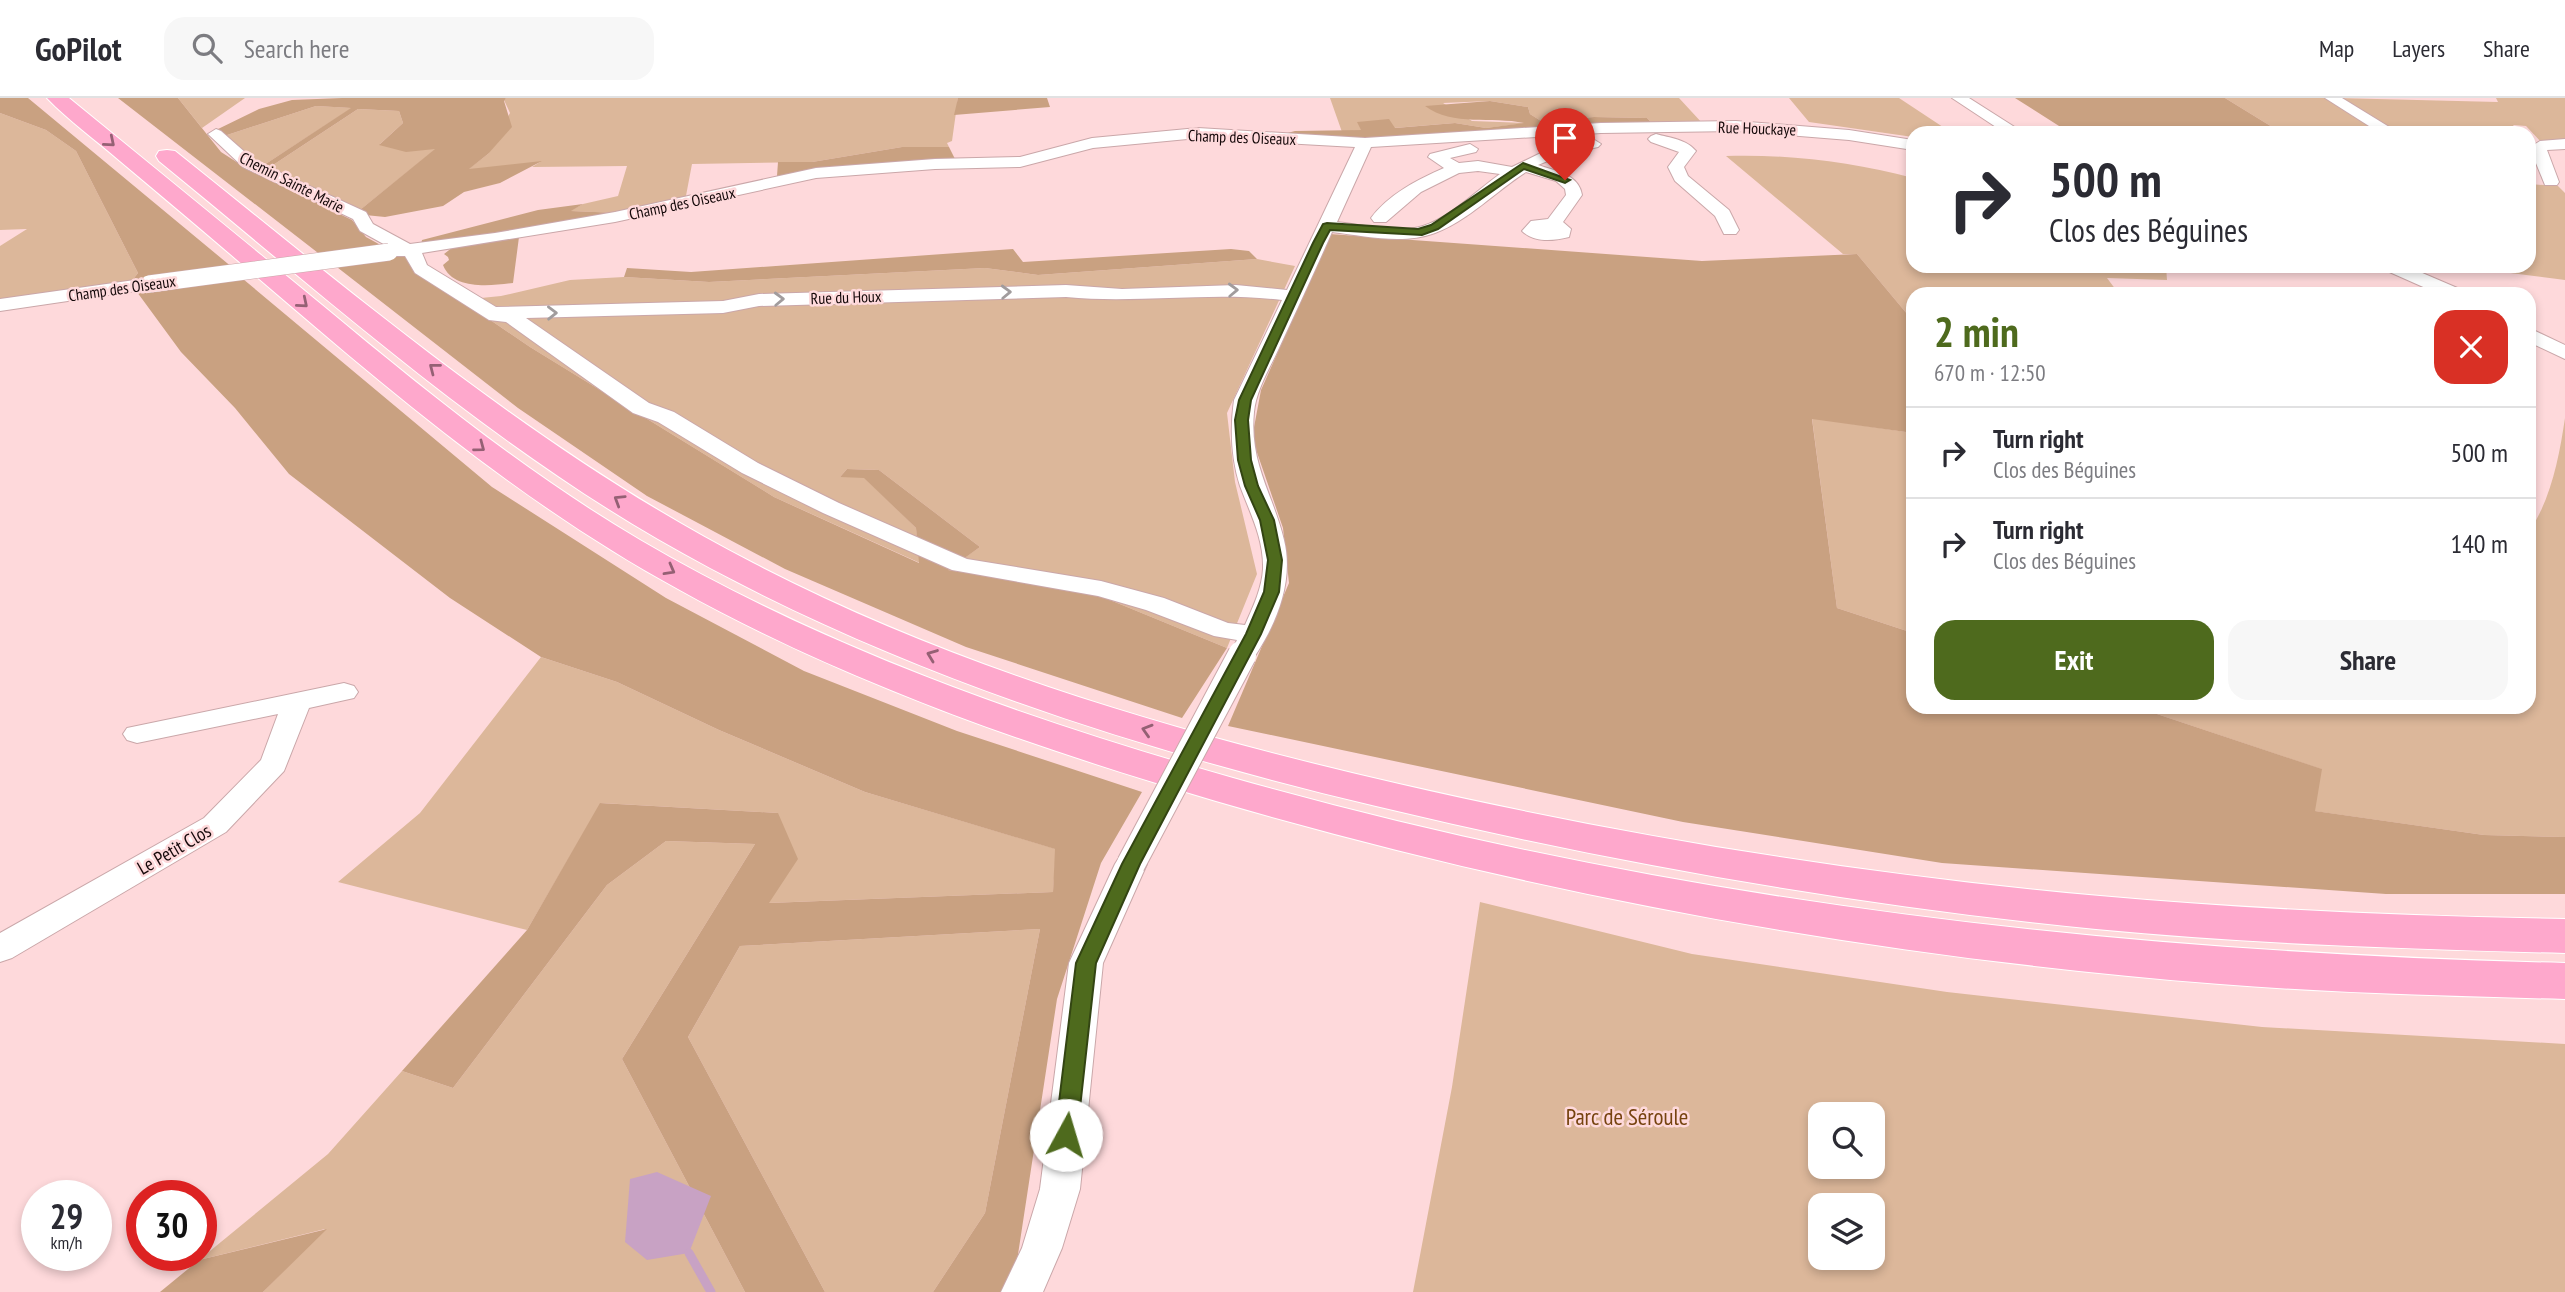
<!DOCTYPE html>
<html lang="en">
<head>
<meta charset="utf-8">
<style>
	body { margin:0; font-family:"PT Sans Narrow",sans-serif; background:#f7f7f7; color:#2b2b33; height:100vh; display:flex; flex-direction:column; font-size:26px; white-space:nowrap }
	* { box-sizing:border-box; margin:0 }
	p { font-size:23px; color:#7c7c81 }
	.icon { flex:none; width:38px; height:38px; fill:none; stroke:currentColor; stroke-width:2; stroke-linecap:round; stroke-linejoin:round }
	.map { position:relative; flex:1; overflow:hidden }
	.sheet { position:absolute; left:1906px; top:189px; width:630px; height:427px; display:flex; flex-direction:column; background:#fff; border-radius:21px; box-shadow:0 4px 10px #0003 }
	.sheet>* { flex:none }
	.banner { position:absolute; left:1906px; top:28px; width:630px; height:147px; border-radius:21px; box-shadow:0 4px 10px #0003; background:#fff; color:#2b2b33; overflow:hidden }
	.fabs { position:absolute; left:1808px; top:1004px; display:grid; gap:14px }
	.fabs a { display:grid; place-items:center; width:77px; height:77px; border-radius:14px; background:#fff; box-shadow:0 4px 10px #0003; font-size:35px }
	.speed { position:absolute; left:21px; top:1082px; display:flex; gap:14px; font-size:35px; font-weight:700; text-align:center }
	.speed>* { display:grid; place-content:center; width:91px; height:91px; border-radius:50%; background:#fff; box-shadow:0 4px 10px #0003; line-height:1 }
	.speed small { font-size:18px; font-weight:400 }
	.speed .limit { border:10px solid #d22; background:#fff; color:#111 }
	.pin { position:absolute; display:grid; place-items:center; width:60px; height:60px; color:#fff; margin:-72px -30px; border-radius:50% 50% 50% 0; rotate:-45deg; box-shadow:0 0 7px #0007 }
	.pin .icon { rotate:45deg }
	.me { position:absolute; width:77px; margin:-38px; rotate:6deg; stroke-linejoin:round; filter:drop-shadow(0 0 5px #0008) }
	.turn { display:flex; align-items:center; gap:24px; height:147px; padding:0 28px; font-size:32px }
	.turn .icon { width:91px; height:91px; stroke-width:2.5 }
	.turn b { display:block; font-size:49px; line-height:60px }
	.round { display:grid; place-items:center; flex:none; width:74px; height:74px; border-radius:21px; background:#f7f7f7 }
	.summary { display:flex; align-items:center; justify-content:space-between; height:119px; padding:0 28px }
	h1 { font-size:42px; font-weight:800; line-height:52px; color:#4e6a1d }
	.primary-button { display:flex; gap:14px; margin-top:auto; padding:14px 28px }
	.primary-button a { flex:1; height:80px; border-radius:21px; background:#4e6a1d; color:#fff; font-size:28px; font-weight:800; line-height:80px; text-align:center }
	.primary-button a+a { background:#f7f7f7; color:#2b2b33 }
	ul { padding:0; list-style:none }
	li { display:flex; align-items:center; gap:21px; height:91px; padding:0 28px; border-top:2px solid #e1e1e2 }
	li div { flex:1 }
	li b { display:block; font-size:26px }
	li em { font-style:normal }
	header { display:flex; align-items:center; gap:42px; box-sizing:border-box; height:98px; padding:0 35px; background:#fff; border-bottom:2px solid #e1e1e2 }
	header strong { font-size:33px }
	nav { display:flex; gap:38px; margin-inline-start:auto; font-size:24px }
	.search { width:490px; height:63px; background:#f7f7f7; display:flex; align-items:center; gap:18px; box-sizing:border-box; padding:0 24px; border-radius:21px; color:#7c7c81; font-size:26px }
	.map>svg:first-child { display:block }
	.green { fill:#dcb79a; fill-rule:evenodd }
	.forest { fill:#c9a181 }
	.water { fill:#c8a2c4 }
	.lines { fill:none; stroke-linecap:round; stroke-linejoin:round }
	.stream { stroke:#c8a2c4; stroke-width:9 }
	.street-casing { stroke:#caa7a9; stroke-width:2 }
	.highway-casing { stroke:#fff; stroke-width:2 }
	.street { fill:#fff; fill-rule:evenodd }
	.highway { fill:#fea8cc; fill-rule:evenodd }
	.street-bridge-far1-casing { stroke:#caa7a9; stroke-width:18; stroke-linecap:butt }
	.street-bridge-casing { stroke:#caa7a9; stroke-width:30; stroke-linecap:butt }
	.street-bridge-far1 { stroke:#fff; stroke-width:17 }
	.street-bridge { stroke:#fff; stroke-width:28 }
	.oneway { stroke:#956074 }
	.oneway2 { stroke:#a19c9d }
	.route { fill:#4e6a1d; stroke:#334513; stroke-width:2 }
	.labels { text-anchor:middle; stroke-width:5; stroke-linejoin:round; paint-order:stroke }
	.far-street-label { font-size:16px; fill:#140809; stroke:#fed9db }
	.street-label { font-size:19px; fill:#140809; stroke:#fed9db }
	.near-park-label { font-size:23px; fill:#76430f; stroke:#fed9db }
</style>
</head>
<body>
<header>
<strong>GoPilot</strong>
<div class="search"><svg class="icon" aria-label="search" viewBox="0 0 24 24"><circle cx="10" cy="10" r="6"/><path d="M15 15l6 6"/></svg>Search here</div>
<nav><a>Map</a><a>Layers</a><a>Share</a></nav>
</header>
<div class="map">
<svg width="2565" height="1194" viewBox="0 0 2565 1194">
	<rect width="100%" height="100%" fill="#fed9db"/>
	<!-- green -->
	<path class="green" d="M 178,0 L 245,0 L 202,30 Z
		M 506,0 L 958,0 L 952,43 L 947,45 L 949,49 L 902,49 L 812,64 L 692,66 L 685,103 L 619,115 L 570,113 L 583,106 L 618,98 L 627,68 L 532,69 L 540,64 L 467,72 L 488,56 L 510,15 L 504,2 Z
		M 1330,0 L 1679,0 L 1703,26 L 1653,26 L 1647,20 L 1594,19 L 1541,23 L 1530,16 L 1528,9 L 1490,3 L 1443,5 L 1472,23 L 1529,25 L 1486,30 L 1455,25 L 1394,30 L 1358,24 L 1362,32 L 1342,34 Z
		M 1789,0 L 1899,0 L 1952,35 L 1913,35 L 1913,39 L 1809,24 Z
		M 2225,0 L 2325,0 L 2385,35 L 2282,35 Z
		M 2336,0 L 2498,4 L 2496,0 L 2565,0 L 2565,44 L 2542,45 L 2526,28 L 2513,27 L 2519,35 L 2396,35 Z
		M 316,8 L 352,10 L 261,69 L 224,38 Z
		M 358,11 L 399,13 L 403,25 L 380,46 L 436,51 L 355,116 L 267,71 Z
		M 0,15 L 46,32 L 76,53 L 138,175 L 131,184 L 0,205 L 0,148 L 27,131 L 0,132 Z
		M 1726,58 C 1788,56 1852,64 1913,80 L 1913,168 L 2166,168 L 2167,182 L 2107,180 L 2119,196 L 1913,196 L 1913,223 L 1857,156 L 1843,156 Z
		M 2529,86 L 2558,88 L 2565,95 L 2565,182 L 2455,168 L 2529,168 Z
		M 1257,161 L 1295,168 L 1227,315 L 1235,384 L 1257,476 L 1227,550 L 1088,493 L 947,472 L 980,449 L 879,372 L 847,371 L 840,379 L 864,379 L 916,430 L 920,465 L 774,399 L 530,249 L 461,202 L 501,198 L 570,182 L 624,179 L 709,184 L 985,170 L 1038,177 Z
		M 1812,320 L 1913,335 L 1913,535 L 1837,510 Z
		M 2565,320 L 2565,739 L 2484,737 L 2314,713 L 2321,671 L 2136,609 L 2529,609 L 2529,434 C 2551,401 2559,360 2565,320 Z
		M 541,559 L 617,584 L 719,632 L 865,694 L 1056,751 L 1053,794 L 768,805 L 778,715 L 601,705 L 527,832 L 338,784 L 420,715 Z
		M 666,743 L 755,746 L 622,961 L 745,1194 L 263,1194 L 325,1131 L 199,1162 L 328,1056 L 402,973 L 453,990 L 607,787 Z
		M 1480,804 L 1692,856 L 1947,894 L 2262,929 L 2565,946 L 2565,1194 L 1413,1194 L 1452,989 ZM 1820,1017 L 1872,1017 L 1872,1069 L 1820,1069 ZM 1820,1108 L 1872,1108 L 1872,1160 L 1820,1160 Z
		M 1040,831 L 985,1115 L 933,1194 L 825,1194 L 688,939 L 740,848 Z"/>
	<!-- forest -->
	<path class="forest" d="M 0,0 L 28,0 L 233,170 L 131,184 L 138,175 L 76,53 L 46,32 L 0,15 Z
		M 118,0 L 178,0 L 221,54 L 249,72 L 352,122 L 366,139 L 386,150 L 322,158 Z
		M 342,0 L 506,0 L 504,3 L 512,29 L 488,56 L 469,71 L 542,63 L 500,85 L 464,94 L 443,108 L 385,119 L 355,116 L 435,51 L 406,54 L 379,47 L 403,25 L 399,13 L 358,11 L 267,71 L 261,69 L 351,10 L 316,8 L 224,38 L 216,32 L 259,11 L 292,2 Z
		M 958,0 L 1047,0 L 1050,9 L 954,17 Z
		M 2015,0 L 2225,0 L 2282,35 L 2070,35 Z
		M 1490,3 L 1528,9 L 1530,16 L 1541,23 L 1594,19 L 1647,20 L 1653,26 L 1405,41 L 1276,38 L 1295,33 L 1361,32 L 1357,24 L 1389,21 L 1395,30 L 1455,25 L 1486,30 L 1524,25 C 1492,18 1453,29 1425,8 Z
		M 902,49 L 949,49 L 957,65 L 907,64 L 777,78 L 778,64 L 812,64 Z
		M 583,106 L 571,113 L 619,115 L 421,147 L 422,142 L 538,112 Z
		M 1330,136 L 1702,163 L 1857,156 L 1913,223 L 1913,335 L 1812,321 L 1837,510 L 1913,535 L 1913,609 L 2136,609 L 2322,671 L 2315,713 L 2484,737 L 2565,739 L 2565,796 L 2386,796 L 1942,765 L 1683,724 L 1228,628 L 1289,485 L 1283,430 L 1252,340 L 1261,292 Z
		M 519,139 L 513,185 C 489,188 453,192 443,167 L 449,162 L 448,159 L 444,156 L 453,149 Z
		M 1013,151 L 1023,164 L 1231,151 L 1249,153 L 1257,161 L 1038,177 L 985,170 L 709,184 L 624,179 L 627,170 L 691,174 Z
		M 405,156 L 414,170 L 530,249 L 774,399 L 919,465 L 916,430 L 864,380 L 840,379 L 847,371 L 879,372 L 980,449 L 948,472 L 1088,493 L 1227,550 L 1182,620 L 966,549 L 785,471 L 647,398 L 518,310 L 333,166 Z
		M 243,181 L 492,389 L 666,500 L 804,573 L 957,633 L 1142,694 L 1101,765 L 1057,901 L 1015,1176 L 1003,1194 L 933,1194 L 985,1115 L 1040,831 L 740,848 L 688,939 L 825,1194 L 745,1194 L 622,961 L 755,746 L 666,743 L 607,787 L 453,990 L 402,973 L 527,832 L 600,705 L 778,715 L 798,761 L 769,805 L 1053,794 L 1055,751 L 865,694 L 719,632 L 617,584 L 541,559 L 450,500 L 289,376 L 235,310 L 181,254 L 137,194 Z
		M 327,1131 L 263,1194 L 160,1194 L 199,1162 Z"/>
	<!-- water -->
	<path class="water" d="M 657,1074 L 711,1098 L 689,1155 L 647,1162 L 625,1144 L 630,1081 Z"/>
	<g class="lines">
		<!-- stream -->
		<path class="stream" d="M 689,1155 L 711,1194"/>
		<!-- street casing -->
		<g class="street-casing">
			<path id="street" d="M 1952,0 L 1969,0 L 2024,35 L 2005,35 Z
				M 2325,0 L 2342,0 L 2399,35 L 2380,35 Z
				M 1736,23 L 1849,32 L 1913,42 L 1913,52 L 1849,42 L 1736,33 L 1601,35 L 1371,49 L 1337,124 C 1363,127 1397,136 1423,128 C 1451,119 1476,93 1500,76 L 1478,73 L 1459,75 L 1421,94 L 1386,124 L 1374,124 L 1371,120 C 1389,96 1417,82 1444,70 L 1428,59 L 1430,56 L 1470,46 L 1478,51 L 1476,54 L 1450,60 L 1459,65 L 1478,63 L 1512,69 L 1551,50 L 1593,41 L 1601,46 L 1598,49 L 1562,57 L 1538,67 C 1555,73 1579,76 1582,97 L 1563,124 L 1571,131 L 1569,139 C 1553,143 1535,145 1522,133 L 1531,123 L 1548,121 L 1566,97 L 1565,91 L 1556,83 L 1526,74 C 1496,93 1468,123 1435,135 C 1403,147 1365,138 1332,134 C 1315,173 1297,211 1279,250 C 1270,270 1256,292 1254,314 C 1249,365 1273,396 1284,442 C 1294,482 1277,525 1255,558 L 1245,560 L 1235,558 L 1232,552 L 1237,542 L 1214,538 L 1146,512 L 1098,498 L 952,472 L 823,415 L 742,375 L 658,324 L 633,315 L 506,224 L 489,222 L 415,175 L 405,158 L 383,158 L 380,154 L 389,149 L 360,133 L 353,121 L 243,69 L 208,36 L 216,31 L 221,33 L 255,63 L 366,114 L 373,126 L 410,146 L 495,135 L 615,114 L 816,70 L 935,61 L 1020,59 L 1092,40 L 1198,30 L 1365,40 L 1601,25 ZM 1198,40 L 1355,49 L 1287,192 L 1236,187 L 1122,191 L 1066,187 L 759,196 L 723,203 L 496,209 L 427,167 L 422,155 L 615,124 L 816,80 L 935,71 L 1020,69 L 1093,50 ZM 1066,199 C 1138,206 1210,193 1282,202 L 1234,302 C 1230,331 1231,360 1240,388 C 1250,415 1264,441 1263,471 C 1262,490 1253,509 1245,527 L 1228,525 L 1164,500 L 1101,483 L 967,461 L 839,405 L 758,365 L 674,314 L 649,305 L 526,220 L 723,215 L 759,208 Z
				M 1656,36 C 1670,40 1686,41 1696,53 L 1684,69 L 1688,78 L 1729,112 L 1739,132 L 1736,136 L 1724,136 L 1715,118 L 1675,83 L 1668,69 L 1679,54 L 1651,44 L 1648,41 L 1651,38 Z
				M 2565,41 L 2565,51 L 2547,52 L 2559,84 L 2557,87 L 2545,87 L 2531,53 L 2532,48 L 2540,43 Z
				M 2382,168 L 2406,168 L 2462,192 L 2464,196 L 2439,196 L 2385,172 Z
				M 149,180 L 158,186 L 156,190 L 0,213 L 0,201 Z
				M 2529,230 L 2565,247 L 2565,261 L 2529,244 Z
				M 344,585 L 354,588 L 358,594 L 354,600 L 309,610 L 284,673 L 226,734 L 12,860 L 0,864 L 0,835 L 204,720 L 261,662 L 278,616 L 137,645 L 127,642 L 123,636 L 127,630 Z
				M 1131,755 L 1142,758 L 1147,766 L 1103,865 L 1080,1091 L 1062,1150 L 1043,1194 L 1001,1194 L 1022,1150 L 1040,1091 L 1069,865 L 1115,766 L 1120,758 Z"/>
		</g>
		<!-- highway casing -->
		<g class="highway-casing">
			<path id="highway" d="M 47,0 L 69,0 C 154,69 238,138 322,207 C 423,291 526,375 640,442 C 824,550 1028,622 1233,680 C 1670,804 2112,854 2565,865 L 2565,901 C 2450,898 2335,895 2220,886 C 1880,859 1544,799 1216,703 C 1032,649 847,585 678,491 C 515,402 376,281 236,161 C 198,128 159,96 120,63 C 96,42 69,23 47,0 Z
				M 167,52 L 175,53 C 360,201 541,356 753,465 C 955,570 1177,635 1399,686 C 1630,739 1864,777 2100,798 C 2255,812 2410,818 2565,821 L 2565,855 C 2408,851 2252,846 2096,831 C 1853,807 1614,765 1376,708 C 1128,649 880,569 658,441 C 477,336 320,194 159,63 L 156,58 L 159,53 Z"/>
		</g>
		<!-- street -->
		<use href="#street" class="street"/>
		<!-- highway -->
		<use href="#highway" class="highway"/>
		<!-- street-bridge-far1 casing -->
		<g class="street-bridge-far1-casing">
			<path id="street-bridge-far1" d="M 149,186 L 389,154"/>
		</g>
		<!-- street-bridge casing -->
		<g class="street-bridge-casing">
			<path id="street-bridge" d="M 1131,766 L 1242,557"/>
		</g>
		<!-- street-bridge-far1 -->
		<use href="#street-bridge-far1" class="street-bridge-far1"/>
		<!-- street-bridge -->
		<use href="#street-bridge" class="street-bridge"/>
	</g>
	<!-- one-way arrows -->
	<defs><path id="oneway-chevron" d="M-2-3.5L2.5 0L-2 3.5" fill="none" stroke-width="1.6" stroke-linecap="round" stroke-linejoin="round" transform="scale(1.75)"/></defs>
	<g class="oneway">
		<use href="#oneway-chevron" transform="translate(110 44) rotate(40)"/>
		<use href="#oneway-chevron" transform="translate(303 205) rotate(40)"/>
		<use href="#oneway-chevron" transform="translate(434 270) rotate(-142)"/>
		<use href="#oneway-chevron" transform="translate(480 349) rotate(37)"/>
		<use href="#oneway-chevron" transform="translate(619 402) rotate(-148)"/>
		<use href="#oneway-chevron" transform="translate(670 472) rotate(29)"/>
		<use href="#oneway-chevron" transform="translate(932 557) rotate(-159)"/>
		<use href="#oneway-chevron" transform="translate(1147 632) rotate(-163)"/>
	</g>
	<g class="oneway2">
		<use href="#oneway-chevron" transform="translate(1233 192) rotate(-2)"/>
		<use href="#oneway-chevron" transform="translate(1006 194) rotate(-2)"/>
		<use href="#oneway-chevron" transform="translate(779 201) rotate(-2)"/>
		<use href="#oneway-chevron" transform="translate(552 215) rotate(-1)"/>
	</g>
	<!-- route -->
	<path class="route" d="M 1523,65 L 1570,82 L 1565,85 L 1524,71 L 1438,131 L 1422,137 L 1330,132 L 1323,145 L 1251,302 L 1248,322 L 1251,362 L 1258,388 L 1274,422 L 1282,462 L 1279,494 L 1261,536 L 1140,766 L 1096,865 L 1077,1037 L 1073,1044 L 1066,1046 L 1058,1044 L 1055,1037 L 1076,865 L 1122,766 L 1246,536 L 1264,494 L 1268,462 L 1260,422 L 1245,388 L 1238,362 L 1235,322 L 1239,302 L 1313,145 L 1323,126 L 1327,125 L 1418,131 L 1431,127 Z"/>
	<g class="labels">
		<!-- far-street labels -->
		<g class="far-street-label">
			<text transform="translate(1757 30) rotate(2)" y="6">Rue Houckaye</text>
			<text transform="translate(1242 39) rotate(2)" y="6">Champ des Oiseaux</text>
			<text transform="translate(292 84) rotate(27)" y="6">Chemin Sainte Marie</text>
			<text transform="translate(682 105) rotate(-12)" y="6">Champ des Oiseaux</text>
			<text transform="translate(122 190) rotate(-8)" y="6">Champ des Oiseaux</text>
			<text transform="translate(846 199) rotate(-2)" y="6">Rue du Houx</text>
		</g>
		<!-- street labels -->
		<g class="street-label">
			<text transform="translate(174 751) rotate(-30)" y="7">Le Petit Clos</text>
		</g>
		<!-- near-park labels -->
		<g class="near-park-label">
			<text x="1627" y="1027">Parc de Séroule</text>
		</g>
	</g>
</svg>
<div class="fabs">
<a><svg class="icon" aria-label="search" viewBox="0 0 24 24"><circle cx="10" cy="10" r="6"/><path d="M15 15l6 6"/></svg></a>
<a><svg class="icon" aria-label="layers" viewBox="0 0 24 24"><path d="M12 4l9 5-9 5-9-5zM3 14l9 5 9-5"/></svg></a>
</div>
<div class="speed"><div>29<small>km/h</small></div><div class="limit">30</div></div>
<div class="pin" style="left:1565px;top:82px;background:#d93025"><svg class="icon" aria-label="arrive" viewBox="0 0 24 24"><path d="M6 21V4h12l-3 4 3 4H6"/></svg></div>
<svg class="me" style="left:1066px;top:1037px" viewBox="-20 -20 40 40"><circle r="19" fill="#fff"/><path d="M0-13L10 11 0 6-10 11z" fill="#4e6a1d"/></svg>
<div class="banner">
<div class="turn"><svg class="icon" aria-label="right" viewBox="0 0 24 24"><path d="M7 20v-9h11M14 6l5 5-5 5"/></svg><div><b>500 m</b>Clos des Béguines</div></div>
</div>
<section class="sheet">
<div class="summary"><div><h1>2 min</h1><p>670 m · 12:50</p></div><a class="round" style="background:#d93025;color:#fff"><svg class="icon" aria-label="close" viewBox="0 0 24 24"><path d="M6 6l12 12M18 6L6 18"/></svg></a></div>
<ul>
<li><svg class="icon" aria-label="right" viewBox="0 0 24 24"><path d="M7 20v-9h11M14 6l5 5-5 5"/></svg><div><b>Turn right</b><p>Clos des Béguines</p></div><em>500 m</em></li>
<li><svg class="icon" aria-label="right" viewBox="0 0 24 24"><path d="M7 20v-9h11M14 6l5 5-5 5"/></svg><div><b>Turn right</b><p>Clos des Béguines</p></div><em>140 m</em></li>
</ul>
<div class="primary-button"><a>Exit</a><a>Share</a></div>
</section>
</div>
</body>
</html>
